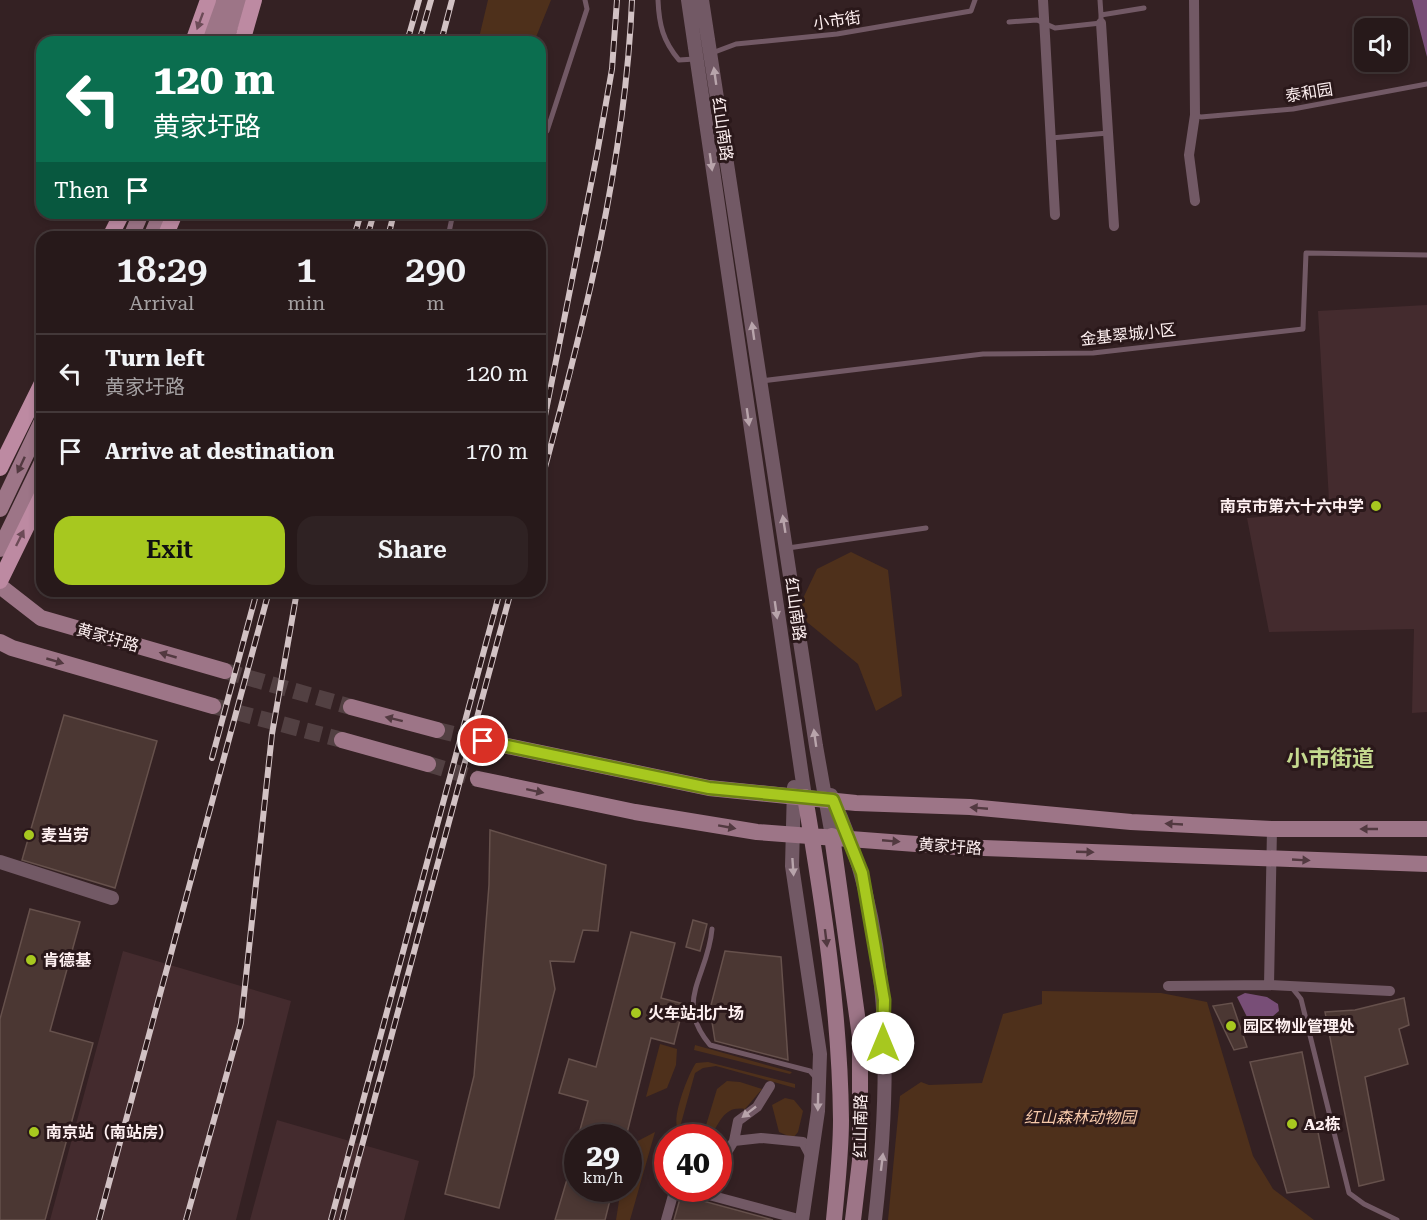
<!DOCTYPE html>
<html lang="en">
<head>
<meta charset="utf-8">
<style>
	body { margin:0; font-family:"Roboto Serif","Noto Sans SC",serif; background:#2f2223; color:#f1f3f6; height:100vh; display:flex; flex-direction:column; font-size:22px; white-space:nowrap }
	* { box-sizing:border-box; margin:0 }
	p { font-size:20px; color:#a4a0a2 }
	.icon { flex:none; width:33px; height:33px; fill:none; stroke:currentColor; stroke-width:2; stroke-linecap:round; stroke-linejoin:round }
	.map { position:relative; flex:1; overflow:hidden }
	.side { position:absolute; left:36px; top:231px; width:510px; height:366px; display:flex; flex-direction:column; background:#27191a; border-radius:18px; box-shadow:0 3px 9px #0003,0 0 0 2px #433839 }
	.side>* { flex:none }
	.top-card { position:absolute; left:36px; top:36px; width:510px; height:183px; border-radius:18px; box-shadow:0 3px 9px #0003,0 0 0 2px #433839; background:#0b6e4f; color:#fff; overflow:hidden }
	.tools { position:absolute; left:1354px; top:18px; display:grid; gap:12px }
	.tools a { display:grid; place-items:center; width:54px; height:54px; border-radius:12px; background:#27191a; box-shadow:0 3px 9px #0003,0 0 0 2px #433839; font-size:30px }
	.speed { position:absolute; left:564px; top:1124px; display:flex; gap:12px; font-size:30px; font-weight:700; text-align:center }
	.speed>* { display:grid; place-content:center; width:78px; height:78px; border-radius:50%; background:#27191a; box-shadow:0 3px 9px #0003,0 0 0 2px #433839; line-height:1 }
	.speed small { font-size:15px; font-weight:400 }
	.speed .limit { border:9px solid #d22; background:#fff; color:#111 }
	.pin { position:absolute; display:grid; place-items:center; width:51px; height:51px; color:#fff; margin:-26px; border:3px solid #fff; border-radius:50%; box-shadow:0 2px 6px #0007 }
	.me { position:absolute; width:66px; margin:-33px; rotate:0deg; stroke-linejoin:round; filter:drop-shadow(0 0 4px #0008) }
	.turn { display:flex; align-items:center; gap:21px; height:126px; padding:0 18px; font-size:27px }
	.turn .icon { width:78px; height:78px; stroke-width:2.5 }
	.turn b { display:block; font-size:42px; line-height:51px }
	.then { display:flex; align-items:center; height:57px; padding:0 18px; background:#0003; gap:12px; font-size:22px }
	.eta { display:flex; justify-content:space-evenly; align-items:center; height:102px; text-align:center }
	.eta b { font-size:36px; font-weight:600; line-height:42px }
	.button { display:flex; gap:12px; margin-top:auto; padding:12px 18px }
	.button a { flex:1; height:69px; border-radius:18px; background:#a7c81f; color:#111; font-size:24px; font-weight:600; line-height:69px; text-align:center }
	.button a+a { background:#2f2223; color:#f1f3f6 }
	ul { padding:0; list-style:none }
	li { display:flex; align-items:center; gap:18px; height:78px; padding:0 18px; border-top:2px solid #433839 }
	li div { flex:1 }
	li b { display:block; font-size:22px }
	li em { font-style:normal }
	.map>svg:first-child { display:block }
	.built { fill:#442b2e }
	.green { fill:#4e301b }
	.water { fill:#784e77 }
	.building { fill:#4b3733; stroke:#66514c; stroke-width:1.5 }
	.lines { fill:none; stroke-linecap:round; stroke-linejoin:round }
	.secondary-tunnel { stroke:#524042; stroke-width:16; stroke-dasharray:16 8; stroke-linecap:butt }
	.service { stroke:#725965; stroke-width:5 }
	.minor { stroke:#725965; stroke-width:10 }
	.tertiary { stroke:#725965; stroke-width:14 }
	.secondary { stroke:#9d7587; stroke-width:16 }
	.primary { stroke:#bd8aa2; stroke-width:16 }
	.rail-casing { stroke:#d2c2c4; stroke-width:6 }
	.rail { stroke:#2a181a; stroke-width:4; stroke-dasharray:11; stroke-linecap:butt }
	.oneway { fill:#6c4b57 }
	.oneway2 { fill:#b8a4ab }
	.oneway3 { fill:#523940 }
	.route-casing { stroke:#6d8214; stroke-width:15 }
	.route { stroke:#a7c81f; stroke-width:10 }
	.poi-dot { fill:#a7c81f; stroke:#2a181a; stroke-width:2 }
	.labels { text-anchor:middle; stroke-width:6; stroke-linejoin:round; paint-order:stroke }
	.street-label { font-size:16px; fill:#fef0f1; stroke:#2a181a }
	.poi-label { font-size:16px; font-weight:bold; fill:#fef0f1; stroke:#2a181a; text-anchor:start }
	.park-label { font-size:16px; font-style:italic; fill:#f7c9aa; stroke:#2a181a }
	.district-label { font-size:22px; font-weight:bold; fill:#c5da8f; stroke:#2a181a }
</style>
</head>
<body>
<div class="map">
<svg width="1427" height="1220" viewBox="0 0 1427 1220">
	<rect width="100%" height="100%" fill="#342123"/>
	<!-- built -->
	<path class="built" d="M 1427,305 L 1427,712 L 1412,713 L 1414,629 L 1269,632 L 1247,518 L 1322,512 L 1329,500 L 1318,311 Z
		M 123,951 L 291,1001 L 236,1220 L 50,1220 Z
		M 277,1120 L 419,1161 L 404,1220 L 250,1220 Z"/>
	<!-- green -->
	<path class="green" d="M 488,0 L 551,0 L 534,42 L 478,42 Z
		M 851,552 L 888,570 L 902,696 L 876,711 L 858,664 L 796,613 L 817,569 Z
		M 1042,991 L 1161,993 L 1207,1002 L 1253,1156 L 1273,1189 L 1314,1220 L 888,1220 L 900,1096 L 921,1082 L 929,1085 L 982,1083 L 1003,1014 L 1042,1004 Z
		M 660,1044 L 677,1049 L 676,1065 L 667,1088 L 646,1097 Z
		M 695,1045 L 792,1072 L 790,1074 L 694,1050 Z
		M 708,1062 L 795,1084 L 795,1088 L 716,1066 L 703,1068 L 695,1073 L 680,1127 L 704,1132 L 717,1089 L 727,1081 L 740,1082 L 762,1089 L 745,1109 C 724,1106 721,1121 710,1137 L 672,1137 L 675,1127 L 677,1126 C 673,1115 688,1074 696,1063 Z
		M 785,1098 L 794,1100 L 803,1111 L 798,1132 L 793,1138 L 779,1132 L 772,1105 Z
		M 655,1132 L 630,1220 L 616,1220 L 621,1188 L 628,1188 L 629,1159 L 634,1143 Z"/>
	<!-- water -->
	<path class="water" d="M 1412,0 L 1427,0 L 1427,57 Z
		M 1245,993 L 1267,997 L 1278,1004 L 1279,1011 L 1260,1027 L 1251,1025 L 1237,997 Z"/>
	<!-- building -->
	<path class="building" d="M 64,715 L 157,741 L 115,888 L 22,860 Z
		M 490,830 L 606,865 L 598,931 L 583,930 L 574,962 L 550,961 L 555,989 L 499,1208 L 445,1194 L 474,1076 L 489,885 Z
		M 30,909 L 80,922 L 50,1031 L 93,1043 L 45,1220 L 0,1220 L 0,1019 Z
		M 693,920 L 707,924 L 700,951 L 686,947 Z
		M 631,932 L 675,943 L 661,998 L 684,1004 L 674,1044 L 651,1038 L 626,1137 L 578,1137 L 588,1101 L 559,1093 L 569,1059 L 596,1067 Z
		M 725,951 L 781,957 L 788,1060 L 715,1041 L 710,1009 Z
		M 1404,998 L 1409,1025 L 1399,1029 L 1408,1064 L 1365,1077 L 1384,1180 L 1359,1186 L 1325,1012 L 1355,1010 Z
		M 1232,1003 L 1247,1047 L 1234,1050 L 1213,1006 Z
		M 1302,1052 L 1329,1187 L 1287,1193 L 1250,1062 Z
		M 574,1156 L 578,1157 L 578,1188 L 613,1188 L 605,1220 L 555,1220 Z
		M 681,1195 L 773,1220 L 674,1220 Z"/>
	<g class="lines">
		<!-- secondary-tunnel -->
		<path class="secondary-tunnel" d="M 225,671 L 351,707
			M 213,706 L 342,740
			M 437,730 L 483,741
			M 428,764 L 478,779"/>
		<!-- service -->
		<path class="service" d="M 658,0 C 659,25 663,41 679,60 L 695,59
			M 1100,0 L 1101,15 L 1144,8
			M 1009,22 L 1037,20 L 1055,28 L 1101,23 L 1101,15
			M 712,53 L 736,44 L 837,34 L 971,11 L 975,0
			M 1195,115 L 1201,117 L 1293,109 L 1427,84
			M 540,135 L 547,131 L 587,9 L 585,0
			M 1051,138 L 1108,133
			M 448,237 L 453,213
			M 761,381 L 983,354 L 1093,353 L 1303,329 L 1306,253 L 1427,255
			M 788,548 L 926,528
			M 712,929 C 708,977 673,1001 710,1045 L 810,1071 L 817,1079
			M 1293,989 L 1301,999 L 1349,1193 L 1364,1204 L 1397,1220"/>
		<!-- minor -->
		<path class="minor" d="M 1043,0 L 1055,215
			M 1194,0 L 1195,115 L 1189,155 L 1195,201
			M 1101,23 L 1114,226
			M 1269,985 L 1390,991
			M 1168,986 L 1269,985 L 1272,829
			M 734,1141 L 738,1121 L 757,1107 L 770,1086
			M 718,1167 L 734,1141 L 761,1138 L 803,1142 L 812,1159
			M 683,1188 L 802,1220
			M 666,1220 L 675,1188"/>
		<!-- tertiary -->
		<path class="tertiary" d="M 688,0 L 805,797
			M 702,0 L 816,746 L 832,836
			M 794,787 L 792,866 L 820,1054 L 818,1111 L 802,1220
			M 831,795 C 894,925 891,1080 875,1220
			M 0,862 L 112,898"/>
		<!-- secondary -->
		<path class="secondary" d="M 209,42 L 223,0
			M 225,42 L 239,0
			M 131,237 L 141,213
			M 151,237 L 161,213
			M 0,509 L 42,421
			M 0,549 L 42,462
			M 0,586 L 41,618 L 225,671
			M 0,642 L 12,648 L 213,706
			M 351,707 L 437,730
			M 342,740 L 428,764
			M 483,741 L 709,788 L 856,803 L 970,807 L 1131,822 L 1272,829 L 1427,829
			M 478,779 L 635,812 L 757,832 L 956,847 L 1427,864
			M 805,797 C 823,903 840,1012 841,1120 C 841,1153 837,1187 834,1220
			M 832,836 L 860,1037 L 860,1161 L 853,1220"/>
		<!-- primary -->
		<path class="primary" d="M 193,42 L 208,0
			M 242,42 L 254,0
			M 110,237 L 122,213
			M 165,237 L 175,213
			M 0,468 L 42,383
			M 0,581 L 42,495"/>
		<!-- rail casing -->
		<g class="rail-casing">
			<path id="rail" d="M 407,42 L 419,0
				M 419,42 L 431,0
				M 441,42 L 452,0
				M 354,237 L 361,213
				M 367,237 L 374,213
				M 388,237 L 394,213
				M 540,441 L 597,154 L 612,69 L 617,0
				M 540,486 C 583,327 625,165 632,0
				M 212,758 L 257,591
				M 99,1220 L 269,591
				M 186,1220 L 241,1023 L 272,734 L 297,591
				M 331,1220 L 500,591
				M 342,1220 L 511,591"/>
		</g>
		<!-- rail -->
		<use href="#rail" class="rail"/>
	</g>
	<!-- one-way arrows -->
	<defs><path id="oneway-solid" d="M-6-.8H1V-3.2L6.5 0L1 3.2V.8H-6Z" transform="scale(1.5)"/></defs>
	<g class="oneway">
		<use href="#oneway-solid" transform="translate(200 21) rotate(110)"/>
		<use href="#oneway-solid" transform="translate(20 538) rotate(-64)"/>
	</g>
	<g class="oneway2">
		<use href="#oneway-solid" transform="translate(715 76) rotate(-98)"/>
		<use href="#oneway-solid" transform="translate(711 162) rotate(82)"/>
		<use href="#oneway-solid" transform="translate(753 331) rotate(-98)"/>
		<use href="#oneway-solid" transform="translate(748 417) rotate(82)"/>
		<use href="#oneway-solid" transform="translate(784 524) rotate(-99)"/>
		<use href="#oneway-solid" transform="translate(776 610) rotate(82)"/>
		<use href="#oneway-solid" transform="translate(815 738) rotate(-98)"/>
		<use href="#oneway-solid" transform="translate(793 867) rotate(86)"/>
		<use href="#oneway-solid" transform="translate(818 1102) rotate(91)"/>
		<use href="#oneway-solid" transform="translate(749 1112) rotate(142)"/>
		<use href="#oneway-solid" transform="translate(882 1162) rotate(-83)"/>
	</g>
	<g class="oneway3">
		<use href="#oneway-solid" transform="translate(21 465) rotate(115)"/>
		<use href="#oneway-solid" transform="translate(168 655) rotate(-164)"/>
		<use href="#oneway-solid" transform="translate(55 661) rotate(16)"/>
		<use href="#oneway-solid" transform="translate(394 719) rotate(-166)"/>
		<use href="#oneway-solid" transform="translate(535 791) rotate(12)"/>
		<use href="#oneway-solid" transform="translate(979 808) rotate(-175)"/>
		<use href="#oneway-solid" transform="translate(1174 824) rotate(-177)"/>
		<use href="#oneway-solid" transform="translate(727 827) rotate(10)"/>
		<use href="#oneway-solid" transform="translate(1369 829) rotate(-180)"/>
		<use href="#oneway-solid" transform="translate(891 841) rotate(5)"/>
		<use href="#oneway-solid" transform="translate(1085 852) rotate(2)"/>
		<use href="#oneway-solid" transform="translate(1301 860) rotate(3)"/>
		<use href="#oneway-solid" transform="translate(826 938) rotate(83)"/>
	</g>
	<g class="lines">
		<!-- route casing -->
		<g class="route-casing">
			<path id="route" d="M 483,741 L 709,788 L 833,800 L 862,873 L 884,1000 L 883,1043"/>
		</g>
		<!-- route -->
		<use href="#route" class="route"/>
	</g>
	<!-- markers -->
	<g class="poi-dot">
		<circle cx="1376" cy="506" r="6"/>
		<circle cx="29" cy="835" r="6"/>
		<circle cx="31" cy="960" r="6"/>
		<circle cx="636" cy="1013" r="6"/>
		<circle cx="1231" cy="1026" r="6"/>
		<circle cx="1292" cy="1124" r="6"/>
		<circle cx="34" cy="1132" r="6"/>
	</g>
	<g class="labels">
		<!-- street labels -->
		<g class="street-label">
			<text transform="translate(837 20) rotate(-8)" y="6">小市街</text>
			<text transform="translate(1309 92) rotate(-9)" y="6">泰和园</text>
			<text transform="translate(723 129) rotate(82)" y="6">红山南路</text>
			<text transform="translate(1128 334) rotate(-6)" y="6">金基翠城小区</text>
			<text transform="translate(796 609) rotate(82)" y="6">红山南路</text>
			<text transform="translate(108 637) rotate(16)" y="6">黄家圩路</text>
			<text transform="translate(950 846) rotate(4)" y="6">黄家圩路</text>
			<text transform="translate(860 1126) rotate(-89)" y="6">红山南路</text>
		</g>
		<!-- poi labels -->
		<g class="poi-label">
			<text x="1364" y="512" text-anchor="end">南京市第六十六中学</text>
			<text x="41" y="841">麦当劳</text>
			<text x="43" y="966">肯德基</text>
			<text x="648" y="1019">火车站北广场</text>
			<text x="1243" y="1032">园区物业管理处</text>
			<text x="1304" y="1130">A2栋</text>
			<text x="46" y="1138">南京站（南站房）</text>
		</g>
		<!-- park labels -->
		<g class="park-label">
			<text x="1080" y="1123">红山森林动物园</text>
		</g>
		<!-- district labels -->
		<g class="district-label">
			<text x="1330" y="766">小市街道</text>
		</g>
	</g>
</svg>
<div class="tools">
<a><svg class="icon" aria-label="sound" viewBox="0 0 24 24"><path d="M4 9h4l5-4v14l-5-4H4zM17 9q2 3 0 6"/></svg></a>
</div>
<div class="speed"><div>29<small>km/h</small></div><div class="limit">40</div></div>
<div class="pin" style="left:483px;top:741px;background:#d93025"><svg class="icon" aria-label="arrive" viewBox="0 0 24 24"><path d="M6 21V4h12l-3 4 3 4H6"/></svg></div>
<svg class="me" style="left:883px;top:1043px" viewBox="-20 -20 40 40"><circle r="19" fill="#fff"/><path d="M0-13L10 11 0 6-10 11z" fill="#a7c81f"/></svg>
<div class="top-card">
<div class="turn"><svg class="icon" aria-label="left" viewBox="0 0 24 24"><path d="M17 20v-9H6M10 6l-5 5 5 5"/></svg><div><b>120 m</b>黄家圩路</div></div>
<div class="then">Then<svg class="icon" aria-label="arrive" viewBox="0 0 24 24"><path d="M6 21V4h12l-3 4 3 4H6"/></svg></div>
</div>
<section class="side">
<div class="eta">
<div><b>18:29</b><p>Arrival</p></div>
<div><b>1</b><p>min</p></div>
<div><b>290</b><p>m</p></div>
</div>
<ul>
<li><svg class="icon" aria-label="left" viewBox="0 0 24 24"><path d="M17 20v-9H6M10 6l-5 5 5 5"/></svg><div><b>Turn left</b><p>黄家圩路</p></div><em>120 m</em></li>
<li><svg class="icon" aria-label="arrive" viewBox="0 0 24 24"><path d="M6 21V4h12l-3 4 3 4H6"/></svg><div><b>Arrive at destination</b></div><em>170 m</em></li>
</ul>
<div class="button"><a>Exit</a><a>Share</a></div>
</section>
</div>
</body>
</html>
